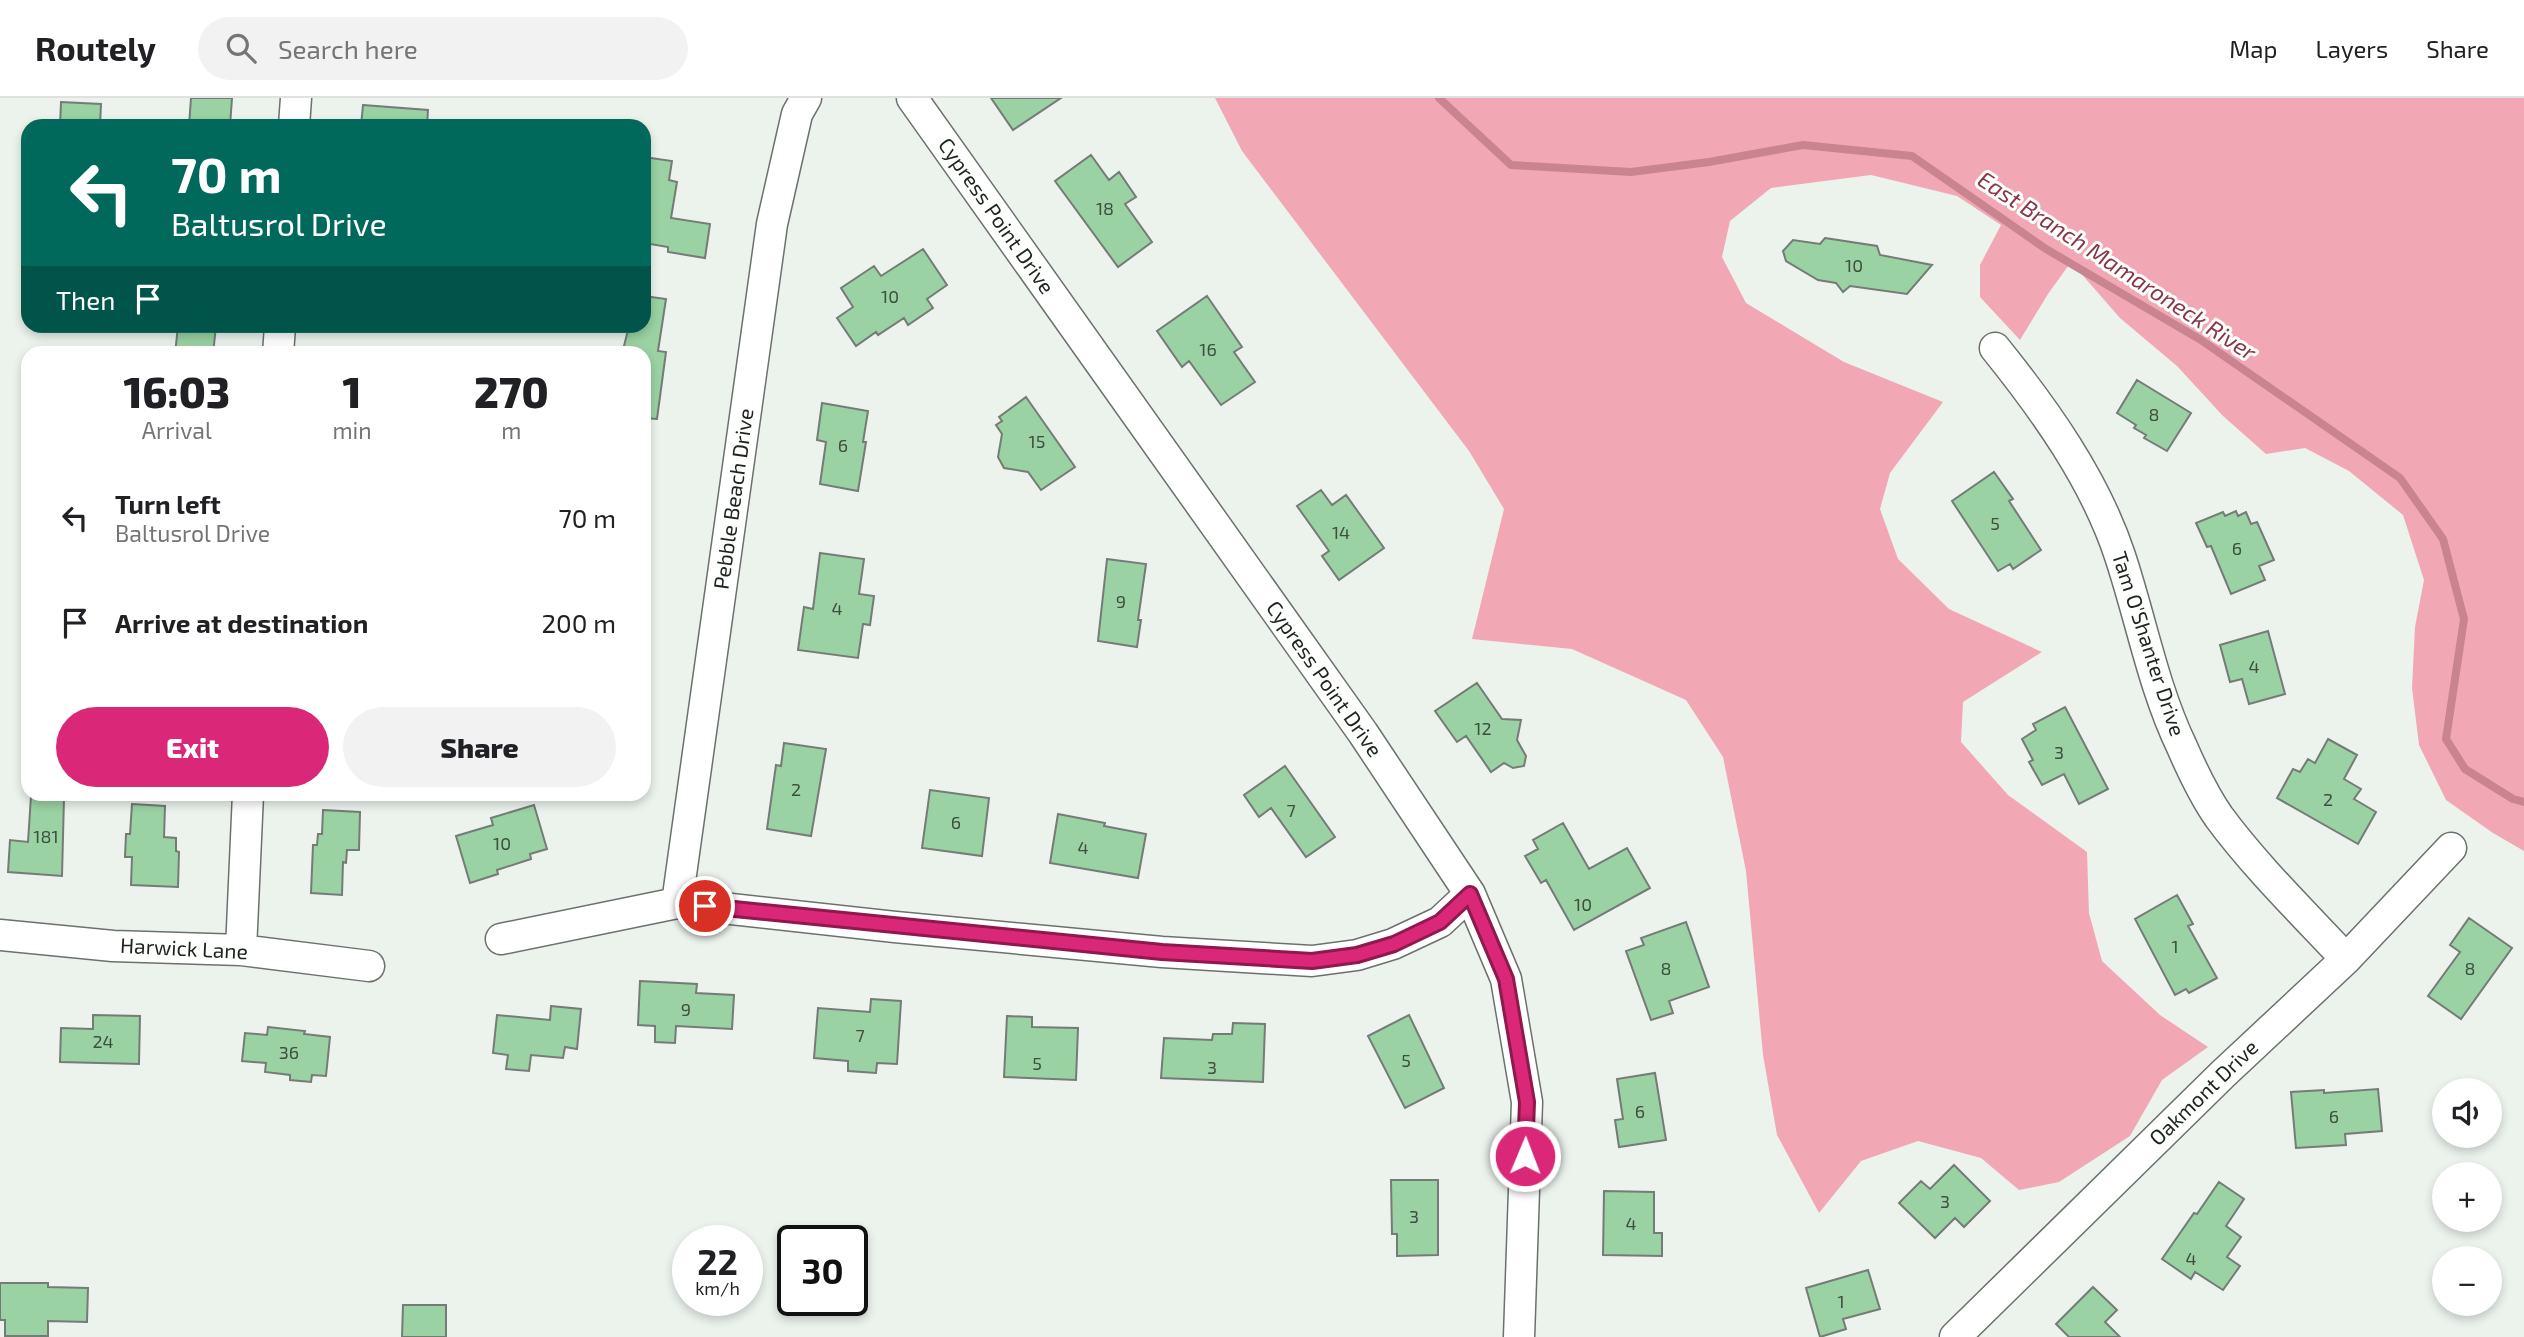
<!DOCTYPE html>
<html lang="en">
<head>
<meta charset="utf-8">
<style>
	body { margin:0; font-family:"Exo 2",sans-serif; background:#f2f2f2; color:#202124; height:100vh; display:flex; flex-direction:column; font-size:26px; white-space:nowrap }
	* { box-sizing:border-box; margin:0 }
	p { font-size:23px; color:#757577 }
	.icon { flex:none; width:38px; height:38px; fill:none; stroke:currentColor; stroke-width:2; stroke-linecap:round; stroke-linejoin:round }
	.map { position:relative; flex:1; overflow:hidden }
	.side { position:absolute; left:21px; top:248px; width:630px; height:455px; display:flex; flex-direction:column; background:#fff; border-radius:21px; box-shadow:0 4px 10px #0003 }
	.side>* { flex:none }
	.guide { position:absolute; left:21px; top:21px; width:630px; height:214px; border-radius:21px; box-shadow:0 4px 10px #0003; background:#00695c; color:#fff; overflow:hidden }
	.controls { position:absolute; left:2432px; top:980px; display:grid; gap:14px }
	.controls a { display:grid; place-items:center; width:70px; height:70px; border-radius:50%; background:#fff; box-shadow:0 4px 10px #0003; font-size:35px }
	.speed { position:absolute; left:672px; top:1127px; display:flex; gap:14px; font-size:35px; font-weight:700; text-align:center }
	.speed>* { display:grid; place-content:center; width:91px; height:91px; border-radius:50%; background:#fff; box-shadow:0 4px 10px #0003; line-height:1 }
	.speed small { font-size:18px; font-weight:400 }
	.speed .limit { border:4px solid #111; border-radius:10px; background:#fff; color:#111 }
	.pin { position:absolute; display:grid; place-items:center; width:60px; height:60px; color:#fff; margin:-30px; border:4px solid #fff; border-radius:50%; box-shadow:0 2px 7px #0007 }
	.me { position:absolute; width:77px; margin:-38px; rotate:1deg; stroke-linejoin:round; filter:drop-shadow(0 0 5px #0008) }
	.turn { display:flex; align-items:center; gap:24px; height:147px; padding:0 35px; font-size:32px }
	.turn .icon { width:91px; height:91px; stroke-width:2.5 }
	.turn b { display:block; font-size:49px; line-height:60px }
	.then { display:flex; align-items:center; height:66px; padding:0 35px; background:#0003; gap:14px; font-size:26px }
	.eta { display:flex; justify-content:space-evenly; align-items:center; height:119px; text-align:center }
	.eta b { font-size:42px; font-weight:800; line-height:49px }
	.action { display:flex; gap:14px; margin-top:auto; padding:14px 35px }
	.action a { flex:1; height:80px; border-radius:42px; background:#db2777; color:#fff; font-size:28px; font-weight:800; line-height:80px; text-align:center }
	.action a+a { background:#f2f2f2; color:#202124 }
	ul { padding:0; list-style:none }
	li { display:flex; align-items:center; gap:21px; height:105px; padding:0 35px }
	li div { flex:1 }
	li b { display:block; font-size:26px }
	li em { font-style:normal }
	header { display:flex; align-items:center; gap:42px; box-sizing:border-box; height:98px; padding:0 35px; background:#fff; border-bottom:2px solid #e0e0e0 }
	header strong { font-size:33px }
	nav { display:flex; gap:38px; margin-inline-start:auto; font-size:24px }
	.search { width:490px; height:63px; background:#f2f2f2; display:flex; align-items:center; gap:18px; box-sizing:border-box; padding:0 24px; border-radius:38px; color:#757577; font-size:26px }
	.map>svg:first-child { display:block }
	.forest { fill:#f1a8b4 }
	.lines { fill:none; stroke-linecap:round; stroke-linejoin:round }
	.stream { stroke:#ca8490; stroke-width:8 }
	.building { fill:#9ad2a3; stroke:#757b76; stroke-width:2 }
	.minor-casing { stroke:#6b716c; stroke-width:33 }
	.minor { stroke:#fff; stroke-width:30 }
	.route-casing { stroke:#8e194d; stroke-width:18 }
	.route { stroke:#db2777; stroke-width:12 }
	.labels { text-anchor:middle; stroke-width:6; stroke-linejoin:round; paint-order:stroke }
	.number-label { font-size:18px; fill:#3e4e41 }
	.street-label { font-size:21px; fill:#1f2220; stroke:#fcfffc }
	.water-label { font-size:23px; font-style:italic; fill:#893448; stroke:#fcfffc }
</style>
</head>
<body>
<header>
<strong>Routely</strong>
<div class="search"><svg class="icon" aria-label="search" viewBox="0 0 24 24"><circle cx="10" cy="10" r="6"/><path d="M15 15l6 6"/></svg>Search here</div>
<nav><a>Map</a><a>Layers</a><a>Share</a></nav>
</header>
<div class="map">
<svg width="2524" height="1239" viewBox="0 0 2524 1239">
	<rect width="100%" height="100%" fill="#ecf3ed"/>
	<!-- forest -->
	<path class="forest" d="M 1215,0 L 2524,0 L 2524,753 L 2493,735 L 2446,702 L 2419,647 L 2412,590 L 2415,529 L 2424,482 L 2403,417 L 2349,373 L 2305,350 L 2266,356 L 2223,318 L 2177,268 L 2120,220 L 2071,164 L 2048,196 L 2020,242 L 1980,199 L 1980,167 L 2001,127 L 1957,98 L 1871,77 L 1771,90 L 1730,123 L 1722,159 L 1746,205 L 1844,264 L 1943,304 L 1890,375 L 1880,411 L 1898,461 L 1949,511 L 2042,554 L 1963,604 L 1961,644 L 2008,697 L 2087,754 L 2089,815 L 2102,863 L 2160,917 L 2208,949 L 2162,982 L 2130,1038 L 2059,1084 L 2019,1092 L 1981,1060 L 1918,1043 L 1861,1063 L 1819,1115 L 1777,1037 L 1763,957 L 1746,773 L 1723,659 L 1686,602 L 1572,551 L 1472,541 L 1504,411 L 1469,353 L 1242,53 Z"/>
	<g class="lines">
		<!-- stream -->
		<path class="stream" d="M 1439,0 L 1511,67 L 1631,74 L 1709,64 L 1803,47 L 1912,58 L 2046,151 L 2201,242 L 2400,380 L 2443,441 L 2464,521 L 2446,641 L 2465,671 L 2513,701 L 2524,704"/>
	</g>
	<!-- building -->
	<path class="building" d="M 191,0 L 232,0 L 230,28 L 189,28 Z
		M 991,0 L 1061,0 L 1013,32 Z
		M 61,4 L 101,6 L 100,28 L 60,28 Z
		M 363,7 L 428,12 L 427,28 L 361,28 Z
		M 1091,57 L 1109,82 L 1119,74 L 1136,99 L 1125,106 L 1152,144 L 1118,169 L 1055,83 Z
		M 644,59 L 672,63 L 669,82 L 677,84 L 671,120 L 710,126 L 705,160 L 668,154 L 668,149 L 644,145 Z
		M 1825,140 L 1877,148 L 1880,157 L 1932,167 L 1907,196 L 1850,188 L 1843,194 L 1836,185 L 1818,182 L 1786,163 L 1783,153 L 1793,142 L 1820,146 Z
		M 923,151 L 947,187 L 927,201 L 933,210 L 908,227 L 904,220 L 878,237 L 876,234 L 856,248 L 837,220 L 853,209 L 841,190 L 874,168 L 881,178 Z
		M 644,198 L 666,201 L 658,253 L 666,254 L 657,321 L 644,320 L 644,256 L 622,256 L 629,228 L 644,228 Z
		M 1207,198 L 1242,249 L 1234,254 L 1255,284 L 1221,307 L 1189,263 L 1182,269 L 1157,233 Z
		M 178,228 L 216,228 L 213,256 L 175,256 Z
		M 2137,282 L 2191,315 L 2167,353 L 2144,340 L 2146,337 L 2134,330 L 2136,327 L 2117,315 Z
		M 1026,299 L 1075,369 L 1041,392 L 1028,374 L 1004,370 L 998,359 L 1002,336 L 996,327 L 1002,323 L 999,319 Z
		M 822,305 L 868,313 L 863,344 L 866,344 L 858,393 L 820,386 L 826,344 L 817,342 Z
		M 1994,374 L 2013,401 L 2009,403 L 2041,452 L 2013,471 L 2010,466 L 1998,473 L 1952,403 Z
		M 1321,392 L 1332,407 L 1346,397 L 1384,450 L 1339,482 L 1322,458 L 1329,453 L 1297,408 Z
		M 2236,413 L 2238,418 L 2246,414 L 2251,426 L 2257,424 L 2274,462 L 2259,468 L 2265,482 L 2231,496 L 2211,448 L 2207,449 L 2196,425 L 2223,414 L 2225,418 Z
		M 820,455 L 864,461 L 859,496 L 874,498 L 870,527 L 863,526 L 858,560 L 798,552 L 804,509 L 813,511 Z
		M 1107,461 L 1146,466 L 1138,522 L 1141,522 L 1137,549 L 1098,543 Z
		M 2268,533 L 2285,596 L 2249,606 L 2242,581 L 2230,584 L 2220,547 Z
		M 1477,585 L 1502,621 L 1521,622 L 1517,642 L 1526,658 L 1524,668 L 1513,670 L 1504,665 L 1491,674 L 1466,638 L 1457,644 L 1435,613 Z
		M 2065,609 L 2108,691 L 2079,706 L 2064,676 L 2042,687 L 2029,664 L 2033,662 L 2022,641 L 2036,632 L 2033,626 Z
		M 2328,641 L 2357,657 L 2344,681 L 2361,691 L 2354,701 L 2376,714 L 2358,746 L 2277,700 L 2293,671 L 2300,674 L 2308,661 L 2315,665 Z
		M 784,645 L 826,651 L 811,738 L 767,731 L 776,667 L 781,668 Z
		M 1285,668 L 1335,739 L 1306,759 L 1271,710 L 1259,719 L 1244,697 Z
		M 930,692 L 989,700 L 982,758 L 922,750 Z
		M 31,698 L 64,700 L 62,778 L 8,774 L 10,742 L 28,744 Z
		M 132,706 L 165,708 L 164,739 L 176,740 L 176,753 L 179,754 L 178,789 L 131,787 L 132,759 L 125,759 L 126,736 L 130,736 Z
		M 534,707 L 547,751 L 530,756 L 531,761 L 497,772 L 498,776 L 470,785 L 456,738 L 493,727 L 491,720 Z
		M 323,712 L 360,714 L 359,752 L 347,752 L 346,765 L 343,764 L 342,797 L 311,795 L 313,747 L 317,747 L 318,736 L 322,736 Z
		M 1058,716 L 1105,725 L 1104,728 L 1146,736 L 1138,780 L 1050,765 Z
		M 1563,725 L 1589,771 L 1627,750 L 1650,790 L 1574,832 L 1546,782 L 1541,785 L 1525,758 L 1538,751 L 1533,742 Z
		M 2177,797 L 2193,826 L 2188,828 L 2217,880 L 2189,895 L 2186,891 L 2175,897 L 2135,821 Z
		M 2469,820 L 2512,850 L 2461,921 L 2428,898 L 2460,854 L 2450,847 Z
		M 1686,824 L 1709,889 L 1669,903 L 1673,915 L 1651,922 L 1626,853 L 1644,847 L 1641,840 Z
		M 640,883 L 697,886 L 696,895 L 734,897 L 732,931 L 676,928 L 675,945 L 655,944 L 655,928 L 638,927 Z
		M 871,901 L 901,903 L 897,966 L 877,965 L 876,975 L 848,973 L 848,963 L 814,960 L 818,910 L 870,914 Z
		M 551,908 L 581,911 L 577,951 L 565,949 L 563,960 L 531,957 L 529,973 L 506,971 L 508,957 L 493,955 L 497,917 L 550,922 Z
		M 93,917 L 140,918 L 139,966 L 60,964 L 61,930 L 93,931 Z
		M 1409,917 L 1444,990 L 1405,1010 L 1368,938 Z
		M 1007,918 L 1032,919 L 1032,929 L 1078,930 L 1076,982 L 1004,979 Z
		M 1233,925 L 1265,926 L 1263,984 L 1161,980 L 1164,940 L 1212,942 L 1213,936 L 1232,936 Z
		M 268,929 L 305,933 L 304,936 L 330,939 L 326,978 L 312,977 L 311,984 L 290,982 L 290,977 L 265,974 L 266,965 L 242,963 L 245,935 L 267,937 Z
		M 1655,975 L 1666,1042 L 1619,1049 L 1615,1022 L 1623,1021 L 1617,981 Z
		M 2378,991 L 2382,1033 L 2345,1036 L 2346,1047 L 2296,1050 L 2291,994 L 2324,992 L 2324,995 Z
		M 1954,1067 L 1990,1103 L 1964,1129 L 1955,1120 L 1935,1140 L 1899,1105 L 1921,1083 L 1930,1091 Z
		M 1391,1082 L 1438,1082 L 1438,1157 L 1397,1158 L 1397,1136 L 1392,1136 Z
		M 2219,1084 L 2244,1101 L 2226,1128 L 2241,1139 L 2227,1159 L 2240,1168 L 2223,1192 L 2195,1174 L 2191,1181 L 2162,1161 L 2194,1115 L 2197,1116 Z
		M 1604,1093 L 1654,1094 L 1654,1135 L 1662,1135 L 1662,1158 L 1603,1157 Z
		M 1868,1172 L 1880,1211 L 1843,1221 L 1846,1231 L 1820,1239 L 1806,1190 Z
		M 0,1185 L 48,1185 L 48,1189 L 88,1190 L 87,1224 L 48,1223 L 48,1238 L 5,1238 L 5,1222 L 0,1222 Z
		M 2093,1189 L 2117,1212 L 2105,1224 L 2120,1239 L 2069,1239 L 2056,1226 Z
		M 403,1207 L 446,1207 L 446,1239 L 402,1239 Z"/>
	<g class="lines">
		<!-- minor casing -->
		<g class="minor-casing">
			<path id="minor" d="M 912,0 L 1363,635 L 1470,796 L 1506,881 L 1527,1004 L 1519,1239
				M 294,28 L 296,0
				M 1995,250 C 2045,312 2095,382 2120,458 C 2141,521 2153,589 2182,649 C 2192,672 2205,699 2219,719 C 2255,768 2305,817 2346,861
				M 278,256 L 280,228
				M 677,805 L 772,126 L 797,16 L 806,0
				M 0,837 L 113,848 L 241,852 L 369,868
				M 501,841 L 677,805 L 895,829 L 1162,854 L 1312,863 L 1357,857 L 1393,846 L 1440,824 L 1470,796
				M 241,852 L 248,696
				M 1955,1239 L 2223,976 L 2346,861 L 2451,750"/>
		</g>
		<!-- minor -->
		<use href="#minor" class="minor"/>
	</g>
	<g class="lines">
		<!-- route casing -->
		<g class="route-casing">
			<path id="route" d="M 705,808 L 1162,854 L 1312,863 L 1357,857 L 1394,846 L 1440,824 L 1470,796 L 1506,881 L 1527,1004 L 1525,1058"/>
		</g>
		<!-- route -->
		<use href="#route" class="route"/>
	</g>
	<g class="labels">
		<!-- number labels -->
		<g class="number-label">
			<text x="1105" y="117">18</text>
			<text x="1854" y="174">10</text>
			<text x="890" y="205">10</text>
			<text x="1208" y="258">16</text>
			<text x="2154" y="323">8</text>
			<text x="1037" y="350">15</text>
			<text x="843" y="354">6</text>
			<text x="1995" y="432">5</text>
			<text x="1341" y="441">14</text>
			<text x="2237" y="457">6</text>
			<text x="1121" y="510">9</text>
			<text x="837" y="517">4</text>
			<text x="2254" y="575">4</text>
			<text x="1483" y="637">12</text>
			<text x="2059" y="661">3</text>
			<text x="796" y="698">2</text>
			<text x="2328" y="708">2</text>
			<text x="1291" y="719">7</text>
			<text x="956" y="731">6</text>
			<text x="46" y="745">181</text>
			<text x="502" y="752">10</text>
			<text x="1083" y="756">4</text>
			<text x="1583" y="813">10</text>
			<text x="2175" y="855">1</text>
			<text x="1666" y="877">8</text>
			<text x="2470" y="877">8</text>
			<text x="686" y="918">9</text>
			<text x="860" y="944">7</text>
			<text x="103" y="950">24</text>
			<text x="289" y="961">36</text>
			<text x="1406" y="969">5</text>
			<text x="1037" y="972">5</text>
			<text x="1212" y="976">3</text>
			<text x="1640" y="1020">6</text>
			<text x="2334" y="1025">6</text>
			<text x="1945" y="1110">3</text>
			<text x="1414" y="1125">3</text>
			<text x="1631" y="1132">4</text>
			<text x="2191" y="1167">4</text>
			<text x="1841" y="1210">1</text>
		</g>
		<!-- street labels -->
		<g class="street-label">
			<text transform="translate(996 118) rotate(55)" y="7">Cypress Point Drive</text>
			<text transform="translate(734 401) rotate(-82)" y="7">Pebble Beach Drive</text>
			<text transform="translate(2148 546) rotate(72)" y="7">Tam O'Shanter Drive</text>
			<text transform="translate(1324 581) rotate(55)" y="7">Cypress Point Drive</text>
			<text transform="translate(184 851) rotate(3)" y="7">Harwick Lane</text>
			<text transform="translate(2204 995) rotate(-44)" y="7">Oakmont Drive</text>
		</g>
		<!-- water labels -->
		<g class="water-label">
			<text transform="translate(2117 168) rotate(33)" y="8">East Branch Mamaroneck River</text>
		</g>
	</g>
</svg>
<div class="controls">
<a><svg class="icon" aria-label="sound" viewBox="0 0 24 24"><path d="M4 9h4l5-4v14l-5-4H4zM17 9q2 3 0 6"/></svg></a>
<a>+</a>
<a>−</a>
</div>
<div class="speed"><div>22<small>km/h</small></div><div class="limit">30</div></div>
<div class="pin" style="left:705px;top:808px;background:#d93025"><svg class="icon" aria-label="arrive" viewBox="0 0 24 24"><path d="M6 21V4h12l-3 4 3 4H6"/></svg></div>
<svg class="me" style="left:1525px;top:1058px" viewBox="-20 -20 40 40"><circle r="17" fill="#db2777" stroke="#fff" stroke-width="3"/><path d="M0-11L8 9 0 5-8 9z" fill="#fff"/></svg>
<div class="guide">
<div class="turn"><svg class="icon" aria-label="left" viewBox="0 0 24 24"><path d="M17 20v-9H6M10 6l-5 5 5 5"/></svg><div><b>70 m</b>Baltusrol Drive</div></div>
<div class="then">Then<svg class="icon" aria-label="arrive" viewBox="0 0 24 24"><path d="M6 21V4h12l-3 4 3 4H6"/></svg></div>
</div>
<section class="side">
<div class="eta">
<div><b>16:03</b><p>Arrival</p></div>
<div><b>1</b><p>min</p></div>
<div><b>270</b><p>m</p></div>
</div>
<ul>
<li><svg class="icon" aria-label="left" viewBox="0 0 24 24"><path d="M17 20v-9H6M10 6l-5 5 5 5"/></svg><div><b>Turn left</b><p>Baltusrol Drive</p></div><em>70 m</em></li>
<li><svg class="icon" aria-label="arrive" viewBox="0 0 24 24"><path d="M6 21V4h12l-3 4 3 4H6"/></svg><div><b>Arrive at destination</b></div><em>200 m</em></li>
</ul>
<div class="action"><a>Exit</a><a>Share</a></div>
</section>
</div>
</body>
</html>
